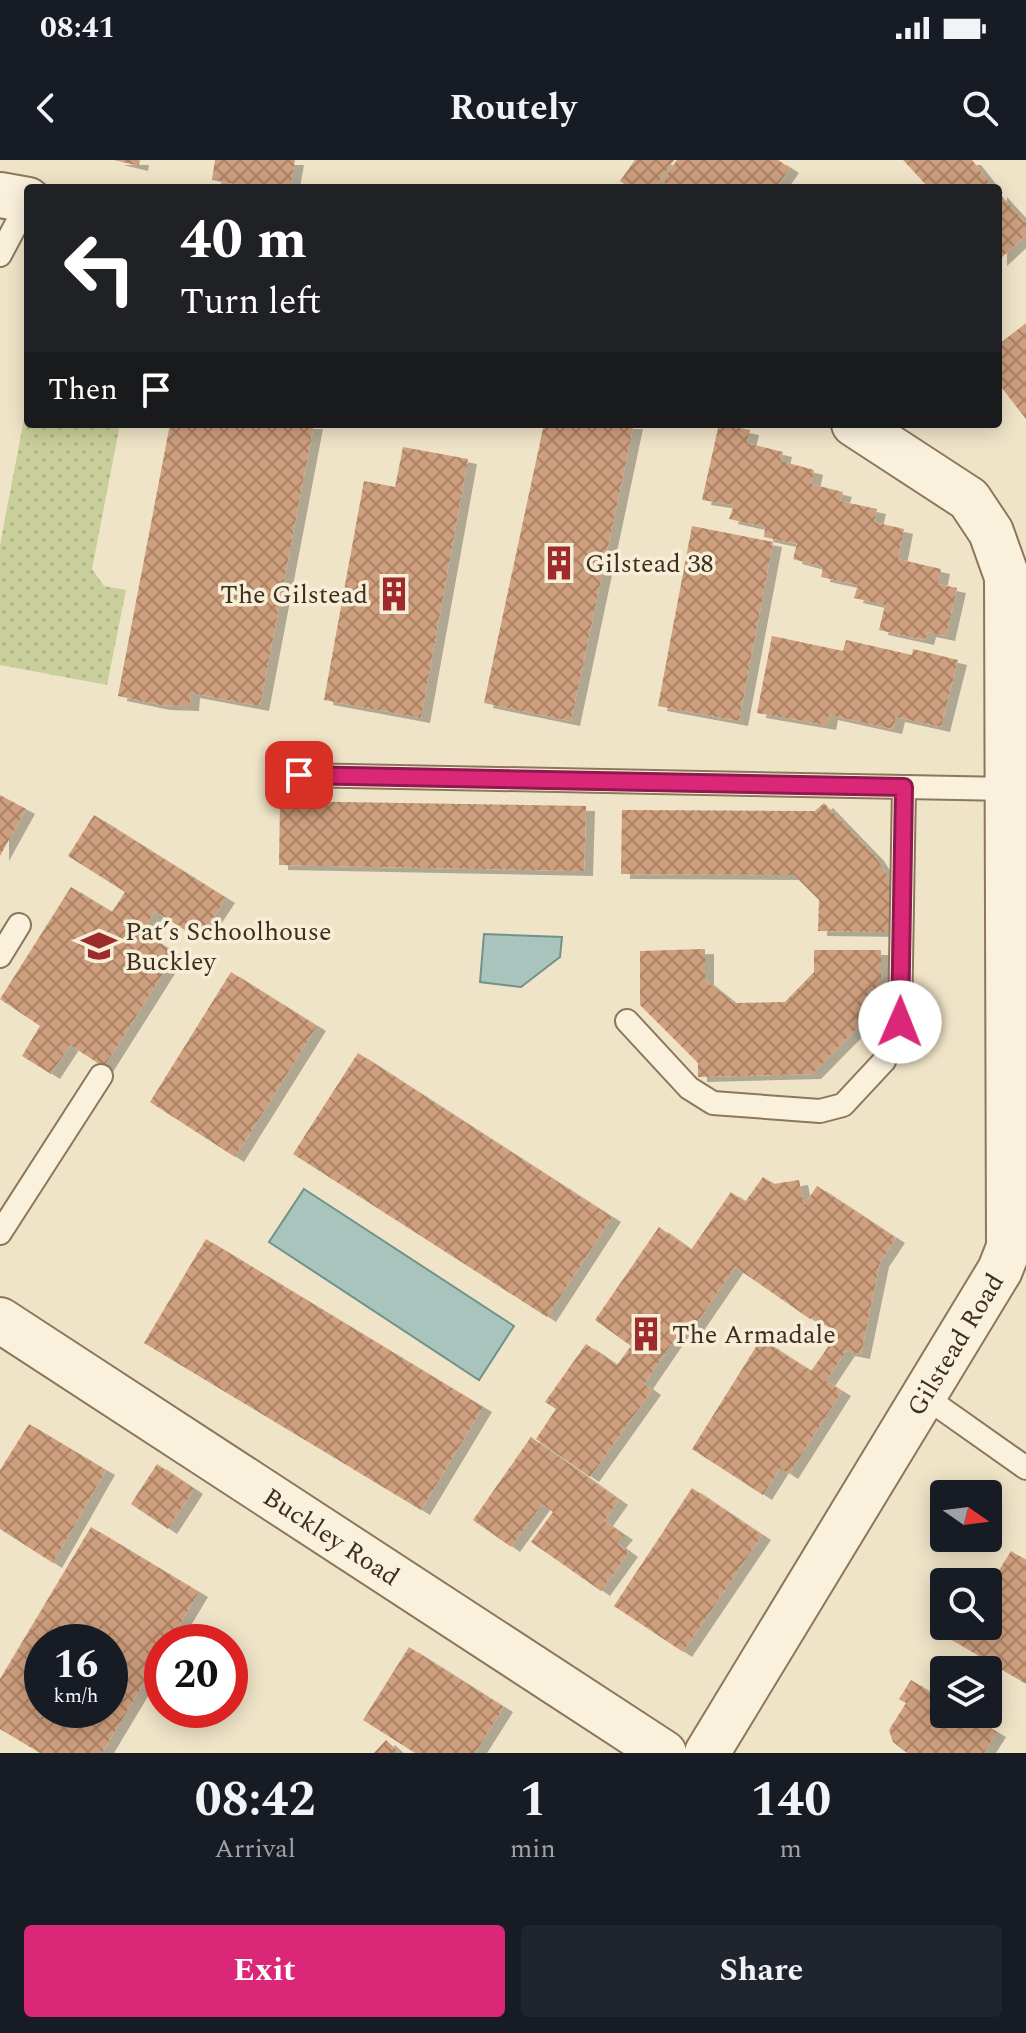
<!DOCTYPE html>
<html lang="en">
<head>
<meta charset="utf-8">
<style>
	body { margin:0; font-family:Spectral,serif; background:#20242c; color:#f1f3f6; height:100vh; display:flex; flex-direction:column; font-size:30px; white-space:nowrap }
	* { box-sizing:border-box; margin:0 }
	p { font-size:26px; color:#9ea1a6 }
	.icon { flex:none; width:44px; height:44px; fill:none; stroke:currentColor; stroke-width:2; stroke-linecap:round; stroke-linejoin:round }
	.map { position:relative; height:1593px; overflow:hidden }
	.details { display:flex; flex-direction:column; background:#171b24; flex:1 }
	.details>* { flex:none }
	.guide { position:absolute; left:24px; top:24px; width:978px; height:244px; border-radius:8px; box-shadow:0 4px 20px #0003; background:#202124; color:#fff; overflow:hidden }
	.needle { width:52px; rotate:104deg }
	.controls { position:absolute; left:930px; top:1320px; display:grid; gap:16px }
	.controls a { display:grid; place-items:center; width:72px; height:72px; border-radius:8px; background:#171b24; box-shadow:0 4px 20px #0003; font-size:40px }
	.speed { position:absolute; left:24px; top:1464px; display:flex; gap:16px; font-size:40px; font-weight:700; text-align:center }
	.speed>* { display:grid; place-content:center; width:104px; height:104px; border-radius:50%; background:#171b24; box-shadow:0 4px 20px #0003; line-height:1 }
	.speed small { font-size:20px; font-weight:400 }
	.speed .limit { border:12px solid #d22; background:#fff; color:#111 }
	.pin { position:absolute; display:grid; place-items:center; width:68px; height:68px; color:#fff; margin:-34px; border-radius:16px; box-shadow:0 4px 12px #0006 }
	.me { position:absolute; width:88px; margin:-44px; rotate:1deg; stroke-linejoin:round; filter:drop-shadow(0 0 6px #0008) }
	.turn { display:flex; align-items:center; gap:28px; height:168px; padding:0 24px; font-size:36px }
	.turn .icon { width:104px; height:104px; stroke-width:2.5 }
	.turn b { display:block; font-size:56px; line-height:68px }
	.then { display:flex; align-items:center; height:76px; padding:0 24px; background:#0003; gap:16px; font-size:30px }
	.eta { display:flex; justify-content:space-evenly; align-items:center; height:136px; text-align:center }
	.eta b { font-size:48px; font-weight:700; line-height:56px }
	.action { display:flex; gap:16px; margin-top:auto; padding:16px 24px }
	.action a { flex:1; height:92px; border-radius:8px; background:#db2777; color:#fff; font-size:32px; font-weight:700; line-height:92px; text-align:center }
	.action a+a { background:#20242c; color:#f1f3f6 }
	.status { display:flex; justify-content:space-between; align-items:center; height:56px; padding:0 40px; background:#171b24; direction:ltr }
	.status svg { height:22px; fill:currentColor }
	header { display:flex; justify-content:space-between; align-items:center; height:104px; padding:0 24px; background:#171b24; font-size:36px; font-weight:700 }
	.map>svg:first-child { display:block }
	.garden { fill:url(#garden-dots) }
	.water { fill:#a9c4bc; stroke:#6f938a; stroke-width:2 }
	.building { fill:url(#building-cross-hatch); fill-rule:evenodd; filter:url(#shadow) }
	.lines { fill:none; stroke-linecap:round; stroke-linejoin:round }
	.lane-casing { stroke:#8d765c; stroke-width:26 }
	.street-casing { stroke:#8d765c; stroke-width:48 }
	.lane { stroke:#faf1dc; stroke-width:22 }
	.street { stroke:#faf1dc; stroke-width:44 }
	.route-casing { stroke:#8e194d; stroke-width:20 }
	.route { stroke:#db2777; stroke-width:14 }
	.labels { text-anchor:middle; stroke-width:7; stroke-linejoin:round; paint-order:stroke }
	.poi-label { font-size:26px; fill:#3d2e20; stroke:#f7eed8; text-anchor:start }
	.street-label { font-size:26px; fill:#3d2e20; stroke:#f7eed8 }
</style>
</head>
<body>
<div class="status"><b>08:41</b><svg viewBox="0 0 49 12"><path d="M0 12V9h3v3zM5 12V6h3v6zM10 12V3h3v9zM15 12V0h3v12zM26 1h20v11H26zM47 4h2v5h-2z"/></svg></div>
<header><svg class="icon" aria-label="back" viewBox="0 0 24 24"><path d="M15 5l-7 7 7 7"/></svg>Routely<svg class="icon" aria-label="search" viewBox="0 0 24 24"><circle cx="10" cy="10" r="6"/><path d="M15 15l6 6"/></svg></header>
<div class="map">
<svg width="1026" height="1593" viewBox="0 0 1026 1593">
	<defs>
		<pattern id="garden-dots" width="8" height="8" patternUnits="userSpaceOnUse" patternTransform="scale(2)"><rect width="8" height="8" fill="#c9cf9b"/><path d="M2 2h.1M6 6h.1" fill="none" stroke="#aeb285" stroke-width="1.8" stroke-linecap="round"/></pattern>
		<pattern id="building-cross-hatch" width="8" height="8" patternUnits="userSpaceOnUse" patternTransform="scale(2)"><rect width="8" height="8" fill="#cf9f7d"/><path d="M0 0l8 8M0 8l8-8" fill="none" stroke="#a98266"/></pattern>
		<filter id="shadow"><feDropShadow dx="9" dy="5" stdDeviation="0" flood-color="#0004"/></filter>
	</defs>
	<rect width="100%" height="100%" fill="#f0e4c8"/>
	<!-- garden -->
	<path class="garden" d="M 28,238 L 28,264 L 120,264 L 92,409 L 104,426 L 126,430 L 107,525 L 0,505 L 0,385 Z"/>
	<!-- water -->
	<path class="water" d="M 484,774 L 562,777 L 560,797 L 521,827 L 480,822 Z
		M 304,1029 L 514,1166 L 479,1220 L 269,1082 Z"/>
	<!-- building -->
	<path class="building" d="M 114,0 L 140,0 L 139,6 Z
		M 215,0 L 295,0 L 290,28 L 257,28 L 212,20 Z
		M 635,0 L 674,0 L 654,28 L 630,28 L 620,21 Z
		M 677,0 L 778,0 L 790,8 L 776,28 L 672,28 L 662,21 Z
		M 903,0 L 972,0 L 994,28 L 929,28 Z
		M 998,32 L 1026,63 L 1026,75 L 998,101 Z
		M 1026,163 L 1026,259 L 998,223 L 998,185 Z
		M 170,264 L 314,264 L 260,546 L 191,533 L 190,546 L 161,545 L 118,536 Z
		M 544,264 L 634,264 L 571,561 L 484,543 Z
		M 719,264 L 750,270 L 747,283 L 783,292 L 781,301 L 814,310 L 811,324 L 843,332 L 840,341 L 877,349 L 874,362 L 904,369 L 898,399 L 941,409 L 938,424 L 957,428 L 946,476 L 927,472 L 925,480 L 879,470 L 885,445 L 854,438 L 858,425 L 821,417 L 823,407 L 793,399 L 797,384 L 764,377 L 765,367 L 729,359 L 734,345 L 702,340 Z
		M 403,287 L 468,299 L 421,558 L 324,540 L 364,321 L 395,327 Z
		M 692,366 L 773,382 L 739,561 L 658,546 Z
		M 772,476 L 843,491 L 846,480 L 912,495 L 913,489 L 958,500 L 941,567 L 896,557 L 893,569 L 829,555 L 827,565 L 757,553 Z
		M 0,635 L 26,649 L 0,696 Z
		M 280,641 L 586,646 L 584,711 L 279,705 Z
		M 824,643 L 875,696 L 891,721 L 891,772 L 818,771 L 819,740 L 794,715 L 621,714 L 622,650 L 815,651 Z
		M 94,655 L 226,738 L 199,779 L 155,751 L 142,772 L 176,793 L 104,907 L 70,885 L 51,914 L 22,896 L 40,866 L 0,839 L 71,727 L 112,752 L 125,732 L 68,696 Z
		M 705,789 L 705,820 L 734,843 L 785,842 L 814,812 L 814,790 L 881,790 L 881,848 L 877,848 L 812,914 L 698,917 L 698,903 L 640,845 L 640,791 Z
		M 231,812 L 317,866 L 235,997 L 150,942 Z
		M 358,893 L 612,1057 L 547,1157 L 293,994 Z
		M 763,1017 L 774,1024 L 799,1020 L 804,1045 L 817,1026 L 896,1078 L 880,1102 L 861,1194 L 846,1191 L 826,1221 L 842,1231 L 789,1314 L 780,1308 L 763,1335 L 692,1289 L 761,1179 L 811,1211 L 828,1187 L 830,1168 L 812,1157 L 810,1159 L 735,1107 L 694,1167 L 687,1161 L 644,1224 L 652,1230 L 590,1317 L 536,1279 L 556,1249 L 545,1242 L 586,1184 L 617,1205 L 631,1186 L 595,1160 L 659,1067 L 691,1090 L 731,1032 L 745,1042 Z
		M 206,1079 L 483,1247 L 421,1350 L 144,1183 Z
		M 29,1264 L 106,1310 L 53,1403 L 0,1369 L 0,1310 Z
		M 531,1277 L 619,1340 L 604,1361 L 624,1375 L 617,1383 L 629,1392 L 601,1431 L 531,1382 L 553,1352 L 542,1344 L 511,1387 L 473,1360 Z
		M 157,1304 L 194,1329 L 168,1369 L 131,1344 Z
		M 692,1328 L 762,1375 L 683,1492 L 614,1446 Z
		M 91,1367 L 199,1432 L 169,1482 L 162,1482 L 162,1493 L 102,1593 L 40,1593 L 0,1569 L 0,1519 ZM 42,1482 L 110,1482 L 110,1550 L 42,1550 Z
		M 1011,1391 L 1026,1400 L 1026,1524 L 947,1477 L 954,1466 L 988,1466 L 988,1422 L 980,1422 L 985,1414 L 993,1420 Z
		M 409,1487 L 504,1547 L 475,1593 L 415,1593 L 363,1560 Z
		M 911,1520 L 944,1540 L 944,1554 L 967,1554 L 997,1572 L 984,1593 L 907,1593 L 893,1582 L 889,1570 L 906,1543 L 899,1539 Z
		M 386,1580 L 400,1593 L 374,1593 Z"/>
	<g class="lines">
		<!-- lane casing -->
		<g class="lane-casing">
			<path id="lane" d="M 0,95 L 28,42
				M 299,615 L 1009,629
				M 0,796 L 19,765
				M 627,861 L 689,928 L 713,943 L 820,951 L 843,945 L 884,901 L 900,862 L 904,627
				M 0,1073 L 101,916
				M 924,1236 L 1026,1308"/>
		</g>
		<!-- street casing -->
		<g class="street-casing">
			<g id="street">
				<path d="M 0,35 L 28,40"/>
				<path id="s1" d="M 0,1160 L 664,1593"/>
				<path id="s2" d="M 707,1593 L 1000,1110 L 1009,1087 L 1007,417 L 991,372 L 969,339 L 854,264"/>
			</g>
		</g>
		<!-- lane -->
		<use href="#lane" class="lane"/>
		<!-- street -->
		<use href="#street" class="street"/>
	</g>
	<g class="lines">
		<!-- route casing -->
		<g class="route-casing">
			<path id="route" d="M 299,615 L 904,627 L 900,862"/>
		</g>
		<!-- route -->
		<use href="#route" class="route"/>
	</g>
	<!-- icons -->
	<defs>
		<g id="building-bare" transform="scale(2.76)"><path d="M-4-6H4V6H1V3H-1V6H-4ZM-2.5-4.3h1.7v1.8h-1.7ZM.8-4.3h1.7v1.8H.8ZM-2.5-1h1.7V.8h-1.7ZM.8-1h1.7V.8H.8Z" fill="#9e2a2b" stroke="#f7eed8" stroke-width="2.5" paint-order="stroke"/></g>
		<g id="school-bare" transform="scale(2.76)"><path d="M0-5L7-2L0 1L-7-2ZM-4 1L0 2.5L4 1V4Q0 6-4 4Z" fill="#9e2a2b" stroke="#f7eed8" stroke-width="2.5" paint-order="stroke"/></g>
	</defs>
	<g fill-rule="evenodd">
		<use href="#building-bare" x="559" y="403"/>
		<use href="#building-bare" x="394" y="434"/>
		<use href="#school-bare" x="99" y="786"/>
		<use href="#building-bare" x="646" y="1174"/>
	</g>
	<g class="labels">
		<!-- poi labels -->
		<g class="poi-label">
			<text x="585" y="412">Gilstead 38</text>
			<text x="368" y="443" text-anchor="end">The Gilstead</text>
			<text x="125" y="780">Pat’s Schoolhouse<tspan x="125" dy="30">Buckley</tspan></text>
			<text x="672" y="1183">The Armadale</text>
		</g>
		<!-- street labels -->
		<g class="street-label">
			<text dy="9" stroke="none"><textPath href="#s2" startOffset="478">Gilstead Road</textPath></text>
			<text dy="9" stroke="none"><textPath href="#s1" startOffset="396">Buckley Road</textPath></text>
		</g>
	</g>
</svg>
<div class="controls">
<a><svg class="needle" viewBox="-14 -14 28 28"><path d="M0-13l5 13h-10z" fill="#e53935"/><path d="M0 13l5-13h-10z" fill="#9ea1a6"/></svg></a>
<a><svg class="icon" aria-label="search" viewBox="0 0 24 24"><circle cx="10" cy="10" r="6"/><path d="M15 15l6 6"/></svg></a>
<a><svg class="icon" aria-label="layers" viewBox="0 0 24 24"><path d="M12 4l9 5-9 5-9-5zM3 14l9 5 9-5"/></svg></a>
</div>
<div class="speed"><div>16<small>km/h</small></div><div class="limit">20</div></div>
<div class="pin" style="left:299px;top:615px;background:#d93025"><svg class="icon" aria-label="arrive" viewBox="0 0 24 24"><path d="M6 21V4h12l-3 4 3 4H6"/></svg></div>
<svg class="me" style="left:900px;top:862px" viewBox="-20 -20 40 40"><circle r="19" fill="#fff"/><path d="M0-13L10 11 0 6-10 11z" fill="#db2777"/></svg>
<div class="guide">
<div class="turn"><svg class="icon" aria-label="left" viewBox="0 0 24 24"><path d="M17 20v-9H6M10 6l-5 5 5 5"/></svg><div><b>40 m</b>Turn left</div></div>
<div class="then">Then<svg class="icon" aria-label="arrive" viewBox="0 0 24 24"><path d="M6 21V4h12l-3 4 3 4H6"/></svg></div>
</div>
</div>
<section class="details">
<div class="eta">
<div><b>08:42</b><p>Arrival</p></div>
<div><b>1</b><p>min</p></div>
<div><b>140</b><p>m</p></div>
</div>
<div class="action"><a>Exit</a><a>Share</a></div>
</section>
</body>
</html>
